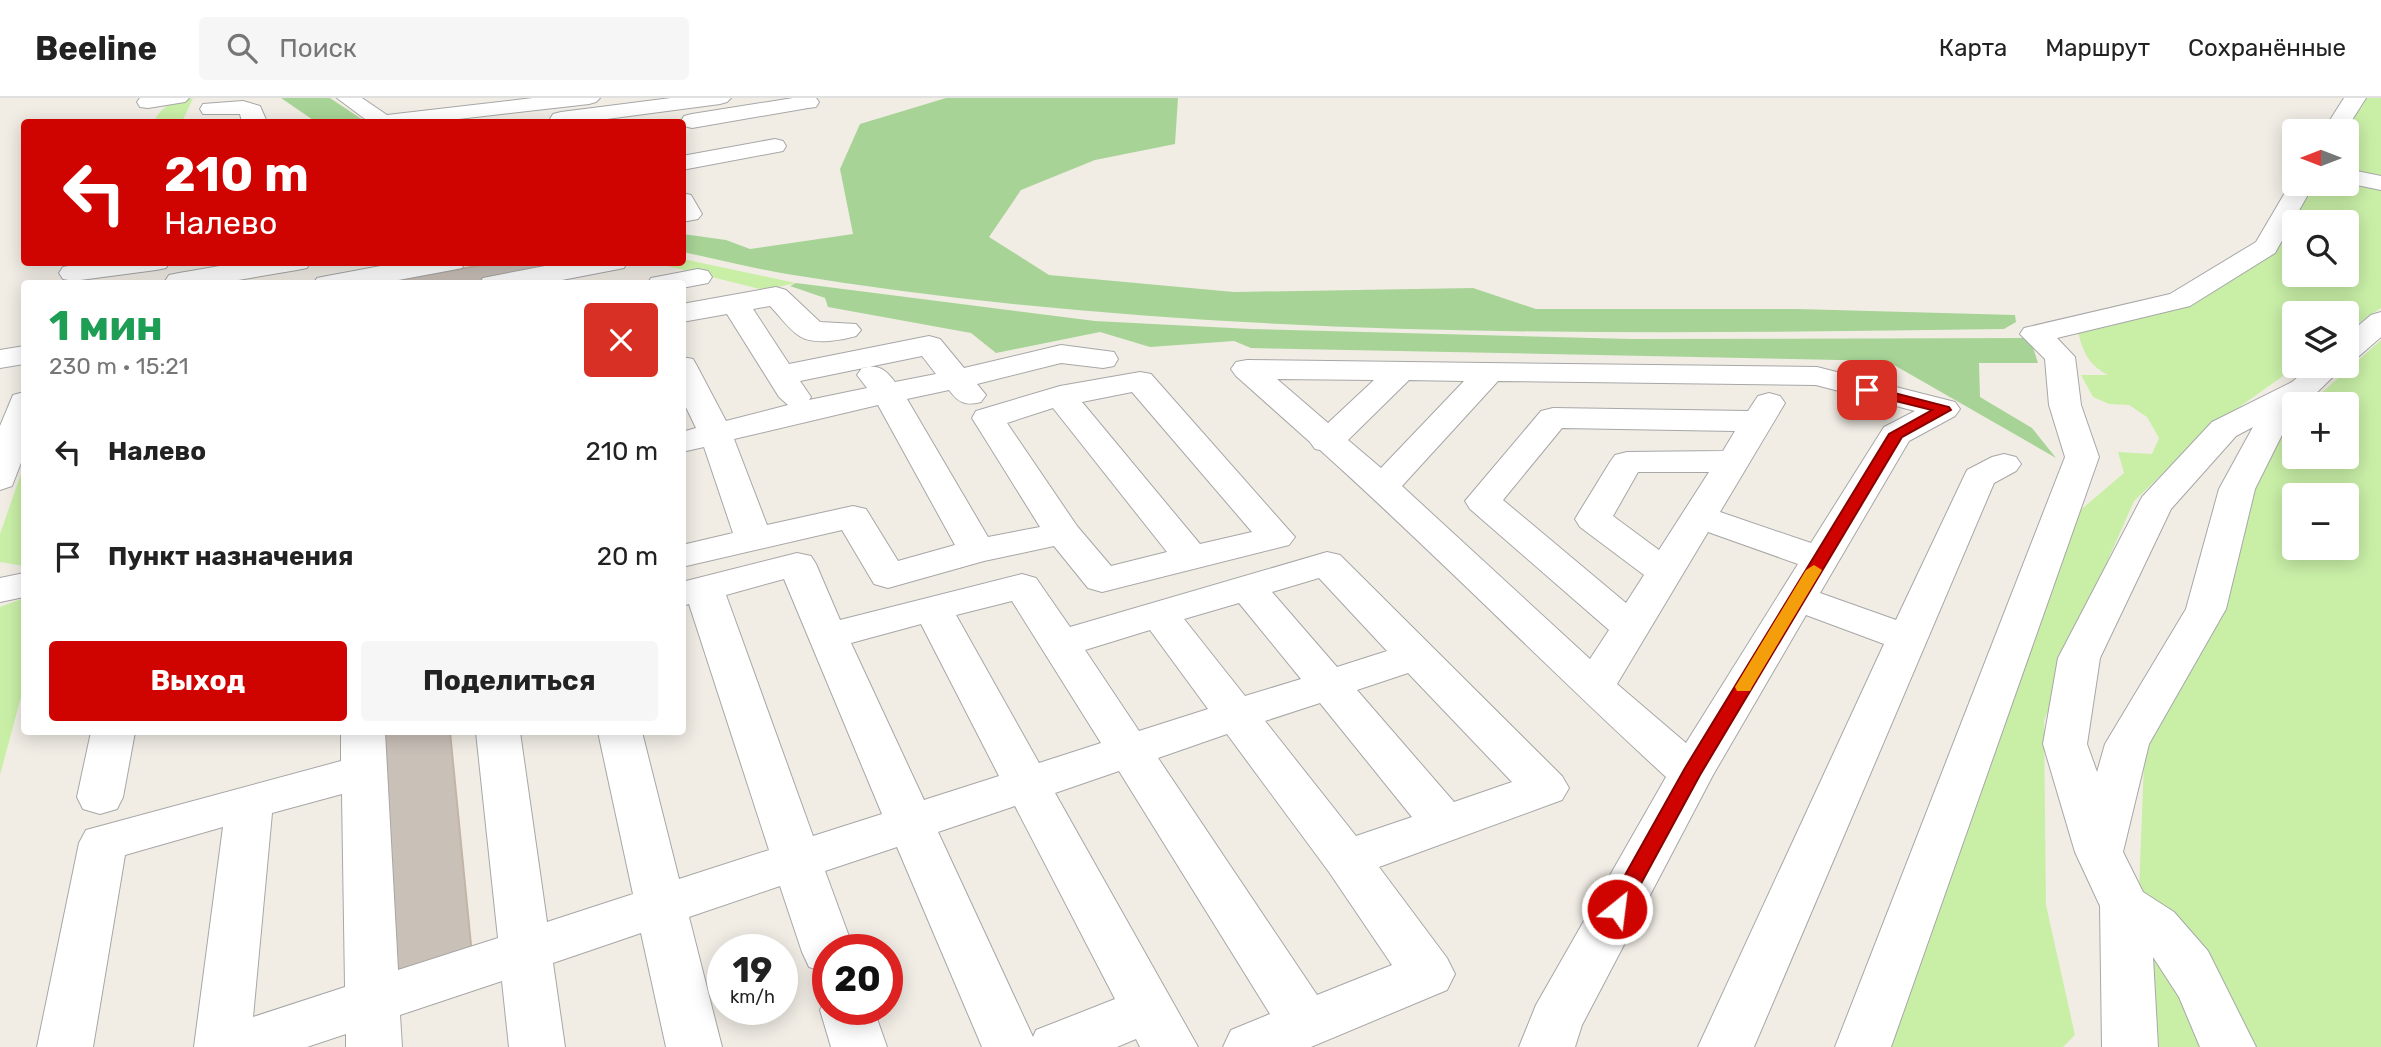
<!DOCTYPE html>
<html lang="ru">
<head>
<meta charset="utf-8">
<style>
	body { margin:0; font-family:Rubik,sans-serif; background:#f6f6f6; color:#222; height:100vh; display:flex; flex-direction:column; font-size:26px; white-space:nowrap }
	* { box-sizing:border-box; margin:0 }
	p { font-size:23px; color:#767676 }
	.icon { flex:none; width:38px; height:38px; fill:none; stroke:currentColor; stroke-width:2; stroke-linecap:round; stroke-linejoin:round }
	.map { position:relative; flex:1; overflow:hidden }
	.side { position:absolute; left:21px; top:182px; width:665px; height:455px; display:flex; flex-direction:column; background:#fff; border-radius:7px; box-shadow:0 4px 18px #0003 }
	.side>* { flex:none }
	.hud { position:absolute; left:21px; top:21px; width:665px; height:147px; border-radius:7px; box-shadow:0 4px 18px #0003; background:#cf0400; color:#fff; overflow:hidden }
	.needle { width:46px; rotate:270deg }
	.tools { position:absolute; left:2282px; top:21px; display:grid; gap:14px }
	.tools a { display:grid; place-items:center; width:77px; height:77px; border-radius:7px; background:#fff; box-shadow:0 4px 18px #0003; font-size:35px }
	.speed { position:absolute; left:707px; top:836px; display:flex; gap:14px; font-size:35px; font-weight:700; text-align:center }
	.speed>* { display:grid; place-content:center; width:91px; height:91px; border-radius:50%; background:#fff; box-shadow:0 4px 18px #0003; line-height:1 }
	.speed small { font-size:18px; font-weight:400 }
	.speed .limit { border:10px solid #d22; background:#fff; color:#111 }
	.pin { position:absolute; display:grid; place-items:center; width:60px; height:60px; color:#fff; margin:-30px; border-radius:14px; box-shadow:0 4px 10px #0006 }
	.me { position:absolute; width:77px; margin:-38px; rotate:29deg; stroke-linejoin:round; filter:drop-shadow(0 0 5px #0008) }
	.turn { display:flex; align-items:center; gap:24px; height:147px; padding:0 28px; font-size:32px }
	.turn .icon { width:91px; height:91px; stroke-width:2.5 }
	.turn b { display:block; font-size:49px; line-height:60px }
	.round { display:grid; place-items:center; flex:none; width:74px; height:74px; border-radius:7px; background:#f6f6f6 }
	.headline { display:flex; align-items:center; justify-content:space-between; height:119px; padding:0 28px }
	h1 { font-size:42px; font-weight:700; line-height:52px; color:#1e9e55 }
	.action { display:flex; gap:14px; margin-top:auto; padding:14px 28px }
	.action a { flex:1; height:80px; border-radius:7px; background:#cf0400; color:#fff; font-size:28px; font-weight:700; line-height:80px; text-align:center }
	.action a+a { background:#f6f6f6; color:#222 }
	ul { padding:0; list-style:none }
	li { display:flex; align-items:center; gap:21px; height:105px; padding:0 28px }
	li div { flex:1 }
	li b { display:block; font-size:26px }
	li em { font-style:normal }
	header { display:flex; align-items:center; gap:42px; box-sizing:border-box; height:98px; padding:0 35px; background:#fff; border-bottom:2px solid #e0e0e0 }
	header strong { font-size:33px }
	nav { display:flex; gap:38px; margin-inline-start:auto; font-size:24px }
	.search { width:490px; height:63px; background:#f6f6f6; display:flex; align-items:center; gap:18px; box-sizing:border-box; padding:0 24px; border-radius:7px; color:#767676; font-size:26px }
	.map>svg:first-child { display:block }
	.grass { fill:#c9efa7; fill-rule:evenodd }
	.forest { fill:#a7d496 }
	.building { fill:#c9c0b8; stroke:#c4b4a6; stroke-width:2 }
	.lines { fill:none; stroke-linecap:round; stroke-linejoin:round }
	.minor-casing { stroke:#a7a7a7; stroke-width:2 }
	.minor { fill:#fff; fill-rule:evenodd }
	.route { fill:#cf0400; stroke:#870300; stroke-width:2 }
	.slow { fill:#f59e0b }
</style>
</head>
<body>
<header>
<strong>Beeline</strong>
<div class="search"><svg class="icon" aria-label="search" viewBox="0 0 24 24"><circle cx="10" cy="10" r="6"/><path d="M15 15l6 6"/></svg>Поиск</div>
<nav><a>Карта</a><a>Маршрут</a><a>Сохранённые</a></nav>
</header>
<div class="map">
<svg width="2381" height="949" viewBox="0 0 2381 949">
	<rect width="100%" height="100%" fill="#f1ede5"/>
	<!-- grass -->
	<path class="grass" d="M 193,0 L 182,24 L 154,24 C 162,6 175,4 193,0 Z
		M 2362,0 L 2381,0 L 2381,82 L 2347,75 L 2347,33 L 2341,33 Z
		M 2347,81 L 2381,88 L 2381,210 L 2347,233 L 2347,215 L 2294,215 L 2294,268 L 2297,268 L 2211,329 L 2134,403 L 2084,516 L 2044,623 L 2046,807 L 2075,937 L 2063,949 L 1891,949 L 2070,421 L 2124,375 L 2118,354 L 2152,356 L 2159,340 L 2147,319 L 2129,307 L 2109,306 L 2093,299 L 2081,277 L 2108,277 C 2087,266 2083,253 2077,231 L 2187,203 L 2272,150 L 2310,86 L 2347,86 ZM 2294,124 L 2347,124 L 2347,177 L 2294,177 Z
		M 683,161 L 796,185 L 764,192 L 655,165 L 682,164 Z
		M 2381,242 L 2381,949 L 2133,949 L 2145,638 L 2223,517 L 2262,347 L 2294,319 L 2294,359 L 2347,359 L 2347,306 L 2309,306 ZM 2294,397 L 2347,397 L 2347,450 L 2294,450 Z
		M 24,367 L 24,468 L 0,464 L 0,436 Z
		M 24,500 L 24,588 L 0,677 L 0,509 Z"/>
	<!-- forest -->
	<path class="forest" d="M 281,0 L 330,0 L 366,24 L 316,24 Z
		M 946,0 L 1178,0 L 1175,46 L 1095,62 L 1021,92 L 989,139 L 1049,177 L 1234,194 L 1473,190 L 1536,211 L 1798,211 L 2015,217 L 2016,224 L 2004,231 C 1599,237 1189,242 787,176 C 752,170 717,161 683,154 L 683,136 L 726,142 L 750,151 L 853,136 L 840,71 L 860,26 Z
		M 796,185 L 1095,223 L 1251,231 L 1631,241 L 2030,240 L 2038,265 L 1979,265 L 1980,299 L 2032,330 L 2056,360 L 1887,263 L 1251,250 L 1234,243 L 1150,249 L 1100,234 L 996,255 L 971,235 L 828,209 L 825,200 L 790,188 Z"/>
	<!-- building -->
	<path class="building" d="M 499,164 L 588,164 L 482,186 L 377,186 Z
		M 375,634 L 450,634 L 472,857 L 384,887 Z"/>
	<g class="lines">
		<!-- minor casing -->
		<g class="minor-casing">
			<path id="minor" d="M 140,0 L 189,0 L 185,4 L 148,10 L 140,9 L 137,4 Z
				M 337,0 L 362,0 L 387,17 L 533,0 L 600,0 L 596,4 L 589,6 L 433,24 L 369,24 Z
				M 671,0 L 731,0 L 727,4 L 720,6 L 584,24 L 552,24 L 550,21 L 553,16 L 561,14 Z
				M 793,0 L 816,0 L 819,4 L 816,9 L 808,10 L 692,30 L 684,28 L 681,23 L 684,18 L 692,16 Z
				M 2344,0 L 2366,0 L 2345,33 L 2323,33 Z
				M 243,3 L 260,8 L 267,24 L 242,24 L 240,16 L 203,16 L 200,11 L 203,6 Z
				M 775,41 L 783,43 L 786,48 L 783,53 L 682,72 L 682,58 Z
				M 2347,71 L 2381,78 L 2381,92 L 2347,85 Z
				M 2293,81 L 2294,86 L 2314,86 L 2275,155 L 2190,208 L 2057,240 L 2075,259 L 2081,307 L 2099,359 L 1891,949 L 1835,949 L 2065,359 L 2049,307 L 2045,261 L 2020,236 L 2024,230 L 2170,196 L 2256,144 Z
				M 682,95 L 691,97 L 702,116 L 698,121 L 682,124 Z
				M 90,164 L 169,164 L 166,170 L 156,172 L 73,183 L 63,181 L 59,175 L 63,169 Z
				M 243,164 L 310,164 L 307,170 L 297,172 L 215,186 L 167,186 L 165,183 L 169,177 L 179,175 Z
				M 402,164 L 465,164 L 462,170 L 452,172 L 377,186 L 313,186 L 317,180 L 327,178 Z
				M 566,164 L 627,164 L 624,170 L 614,172 L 541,186 L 479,186 L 483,180 L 493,178 Z
				M 698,171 L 708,173 L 712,179 L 708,185 L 682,190 L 682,186 L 647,186 L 651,180 Z
				M 776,189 L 786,192 L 820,224 L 856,226 L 861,232 L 856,238 C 843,242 815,247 801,239 C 790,233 779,217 770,208 L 753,211 L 789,266 L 929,238 L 940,241 L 964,270 L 1061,247 L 1114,254 L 1118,261 L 1114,268 L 1103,270 L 1061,265 L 977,286 L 986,297 L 981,304 C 965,308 959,305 949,292 L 907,301 L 988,439 L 1040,429 L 972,320 L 976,313 L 1060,288 L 1140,274 L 1151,276 L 1295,439 L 1289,447 L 1102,494 L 1088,490 L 1054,448 L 984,463 L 888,490 L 874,486 L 842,432 L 682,469 L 682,447 L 733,435 L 704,349 L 682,354 L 682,334 L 696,330 L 682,301 L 682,259 L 693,261 L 697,268 L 726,323 L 788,307 L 779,299 L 727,216 L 682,224 L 682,206 ZM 922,258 L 936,276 L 895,284 C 885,271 879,266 862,270 L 857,277 L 867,290 L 809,302 L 811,299 L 800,283 ZM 1132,294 L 1252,434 L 1200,446 L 1082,304 ZM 878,307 L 955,447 L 898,463 L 866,411 L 853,408 L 767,427 L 734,341 ZM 1053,310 L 1167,454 L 1111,468 L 1077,428 L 1007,325 Z
				M 2381,214 L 2381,239 L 2358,259 L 2347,262 L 2347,237 L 2371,217 Z
				M 24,248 L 24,266 L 0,270 L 0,252 Z
				M 1247,262 L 1817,269 L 1955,304 L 1960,311 L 1955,318 L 1909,343 L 1820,495 L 1896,522 L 1967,372 L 1992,359 L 2004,356 L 2016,359 L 2021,366 L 2016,373 L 1994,385 L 1754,949 L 1698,949 L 1884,546 L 1806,517 L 1713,677 L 1582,927 L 1575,949 L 1519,949 L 1536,907 L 1666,679 C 1549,572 1438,458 1320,352 L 1315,351 L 1310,344 L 1236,278 L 1231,271 L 1236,264 ZM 1277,281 L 1374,282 L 1328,325 ZM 1409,282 L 1464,283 L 1381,370 L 1348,342 ZM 1498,283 L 1816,287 L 1915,313 L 1884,329 L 1811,445 L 1720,414 L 1785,305 L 1780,298 L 1769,295 L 1758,298 L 1748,313 L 1553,310 L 1541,313 L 1465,403 L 1470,411 L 1609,532 L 1590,561 L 1402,388 ZM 1562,330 L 1735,333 L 1723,353 L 1627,354 L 1615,357 L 1610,364 L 1575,421 L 1580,429 L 1644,477 L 1626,505 L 1503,402 ZM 1638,374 L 1709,374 L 1659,452 L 1613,418 ZM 1708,434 L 1798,466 L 1686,645 L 1617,586 Z
				M 2311,268 L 2344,268 L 2305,306 L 2294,306 L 2294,320 L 2284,333 L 2255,391 L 2226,511 L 2149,646 L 2123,754 L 2143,794 L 2174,814 L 2208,853 L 2256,949 L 2200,949 L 2179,899 L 2153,859 L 2158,949 L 2102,949 L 2100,808 L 2075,754 L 2043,646 L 2058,560 L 2142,399 L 2212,324 L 2292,284 ZM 2253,329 L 2219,391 L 2186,511 L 2105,646 L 2097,674 L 2087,646 L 2100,560 L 2171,411 L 2236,338 Z
				M 24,294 L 24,357 L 12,388 L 0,392 L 0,328 L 13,297 Z
				M 1327,454 L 1340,457 L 1562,678 L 1569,690 L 1562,702 L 1379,769 L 1447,860 L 1455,876 L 1447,892 L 1311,949 L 1223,949 L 1231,932 L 1270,916 L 1119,673 L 1055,695 L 1198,949 L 1140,949 L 1136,941 L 1117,949 L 982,949 L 897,749 L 825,773 L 854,852 L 828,852 L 828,875 L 809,869 L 802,854 L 780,788 L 689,819 L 722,949 L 666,949 L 641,835 L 553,865 L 565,949 L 509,949 L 502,883 L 400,917 L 402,949 L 346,949 L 346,936 L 307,949 L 194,949 L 223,729 L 125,757 L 93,949 L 37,949 L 79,745 L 86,732 L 341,663 L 341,634 L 385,634 L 398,872 L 498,840 L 476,634 L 520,634 L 547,824 L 633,796 L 598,634 L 642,634 L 679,781 L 769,752 L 689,506 L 682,508 L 682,484 L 797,455 L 811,458 L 816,466 L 840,522 L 1022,476 L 1036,480 L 1070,529 ZM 1319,480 L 1387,553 L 1337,569 L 1272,494 ZM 784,481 L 882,716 L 813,738 L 726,497 ZM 1012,503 L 1101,645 L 1039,665 L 956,517 ZM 1239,505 L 1301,581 L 1245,598 L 1184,521 ZM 921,526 L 999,678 L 924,702 L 851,545 ZM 1150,532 L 1208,611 L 1139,633 L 1085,552 ZM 1408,575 L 1512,684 L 1454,704 L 1357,592 ZM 1320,605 L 1412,719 L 1356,738 L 1265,623 ZM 1227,636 L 1329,774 L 1392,867 L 1317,897 L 1158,660 ZM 342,696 L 345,889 L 253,919 L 272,715 ZM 1015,708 L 1115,901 L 1036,932 L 1033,939 L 938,734 Z
				M 24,475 L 24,499 L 0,504 L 0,480 Z
				M 91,634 L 135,634 L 123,699 L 117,711 L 100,716 L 83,711 L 77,699 Z
				M 828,896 L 828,912 L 874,912 L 887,949 L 831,949 L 820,912 Z"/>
		</g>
		<!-- minor -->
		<use href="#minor" class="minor"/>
	</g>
	<!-- route -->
	<path class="route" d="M 1867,288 L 1949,309 L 1951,312 L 1902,339 L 1700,677 L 1624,817 L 1617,819 L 1609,817 L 1606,811 L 1685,670 L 1889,336 L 1932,312 L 1863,295 L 1863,289 Z"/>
	<!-- slow -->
	<path class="slow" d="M 1814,467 L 1822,472 L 1752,589 L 1750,593 L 1737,593 L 1735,589 L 1806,472 Z"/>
</svg>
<div class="tools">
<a><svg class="needle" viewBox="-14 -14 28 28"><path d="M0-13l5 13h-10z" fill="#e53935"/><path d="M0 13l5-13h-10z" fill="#767676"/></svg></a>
<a><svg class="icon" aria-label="search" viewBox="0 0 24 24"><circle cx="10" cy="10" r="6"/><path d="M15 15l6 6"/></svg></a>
<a><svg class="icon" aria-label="layers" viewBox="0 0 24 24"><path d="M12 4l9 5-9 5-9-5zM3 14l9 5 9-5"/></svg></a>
<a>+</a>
<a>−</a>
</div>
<div class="speed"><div>19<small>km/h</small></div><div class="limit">20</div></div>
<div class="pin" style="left:1867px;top:292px;background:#d93025"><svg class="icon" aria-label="arrive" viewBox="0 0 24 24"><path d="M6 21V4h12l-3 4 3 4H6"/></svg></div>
<svg class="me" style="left:1617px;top:811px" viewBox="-20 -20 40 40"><circle r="17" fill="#cf0400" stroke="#fff" stroke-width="3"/><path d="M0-11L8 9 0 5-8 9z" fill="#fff"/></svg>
<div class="hud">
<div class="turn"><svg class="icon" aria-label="left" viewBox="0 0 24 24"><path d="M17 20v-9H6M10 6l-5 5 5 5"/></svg><div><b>210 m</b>Налево</div></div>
</div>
<section class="side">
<div class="headline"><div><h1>1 мин</h1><p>230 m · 15:21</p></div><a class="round" style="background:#d93025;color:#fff"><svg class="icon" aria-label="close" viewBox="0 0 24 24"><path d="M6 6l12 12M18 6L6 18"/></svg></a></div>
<ul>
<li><svg class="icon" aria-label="left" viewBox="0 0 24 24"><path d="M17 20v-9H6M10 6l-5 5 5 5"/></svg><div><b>Налево</b></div><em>210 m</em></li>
<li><svg class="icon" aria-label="arrive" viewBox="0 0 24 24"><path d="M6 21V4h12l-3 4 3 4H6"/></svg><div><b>Пункт назначения</b></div><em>20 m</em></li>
</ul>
<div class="action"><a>Выход</a><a>Поделиться</a></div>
</section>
</div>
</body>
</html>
